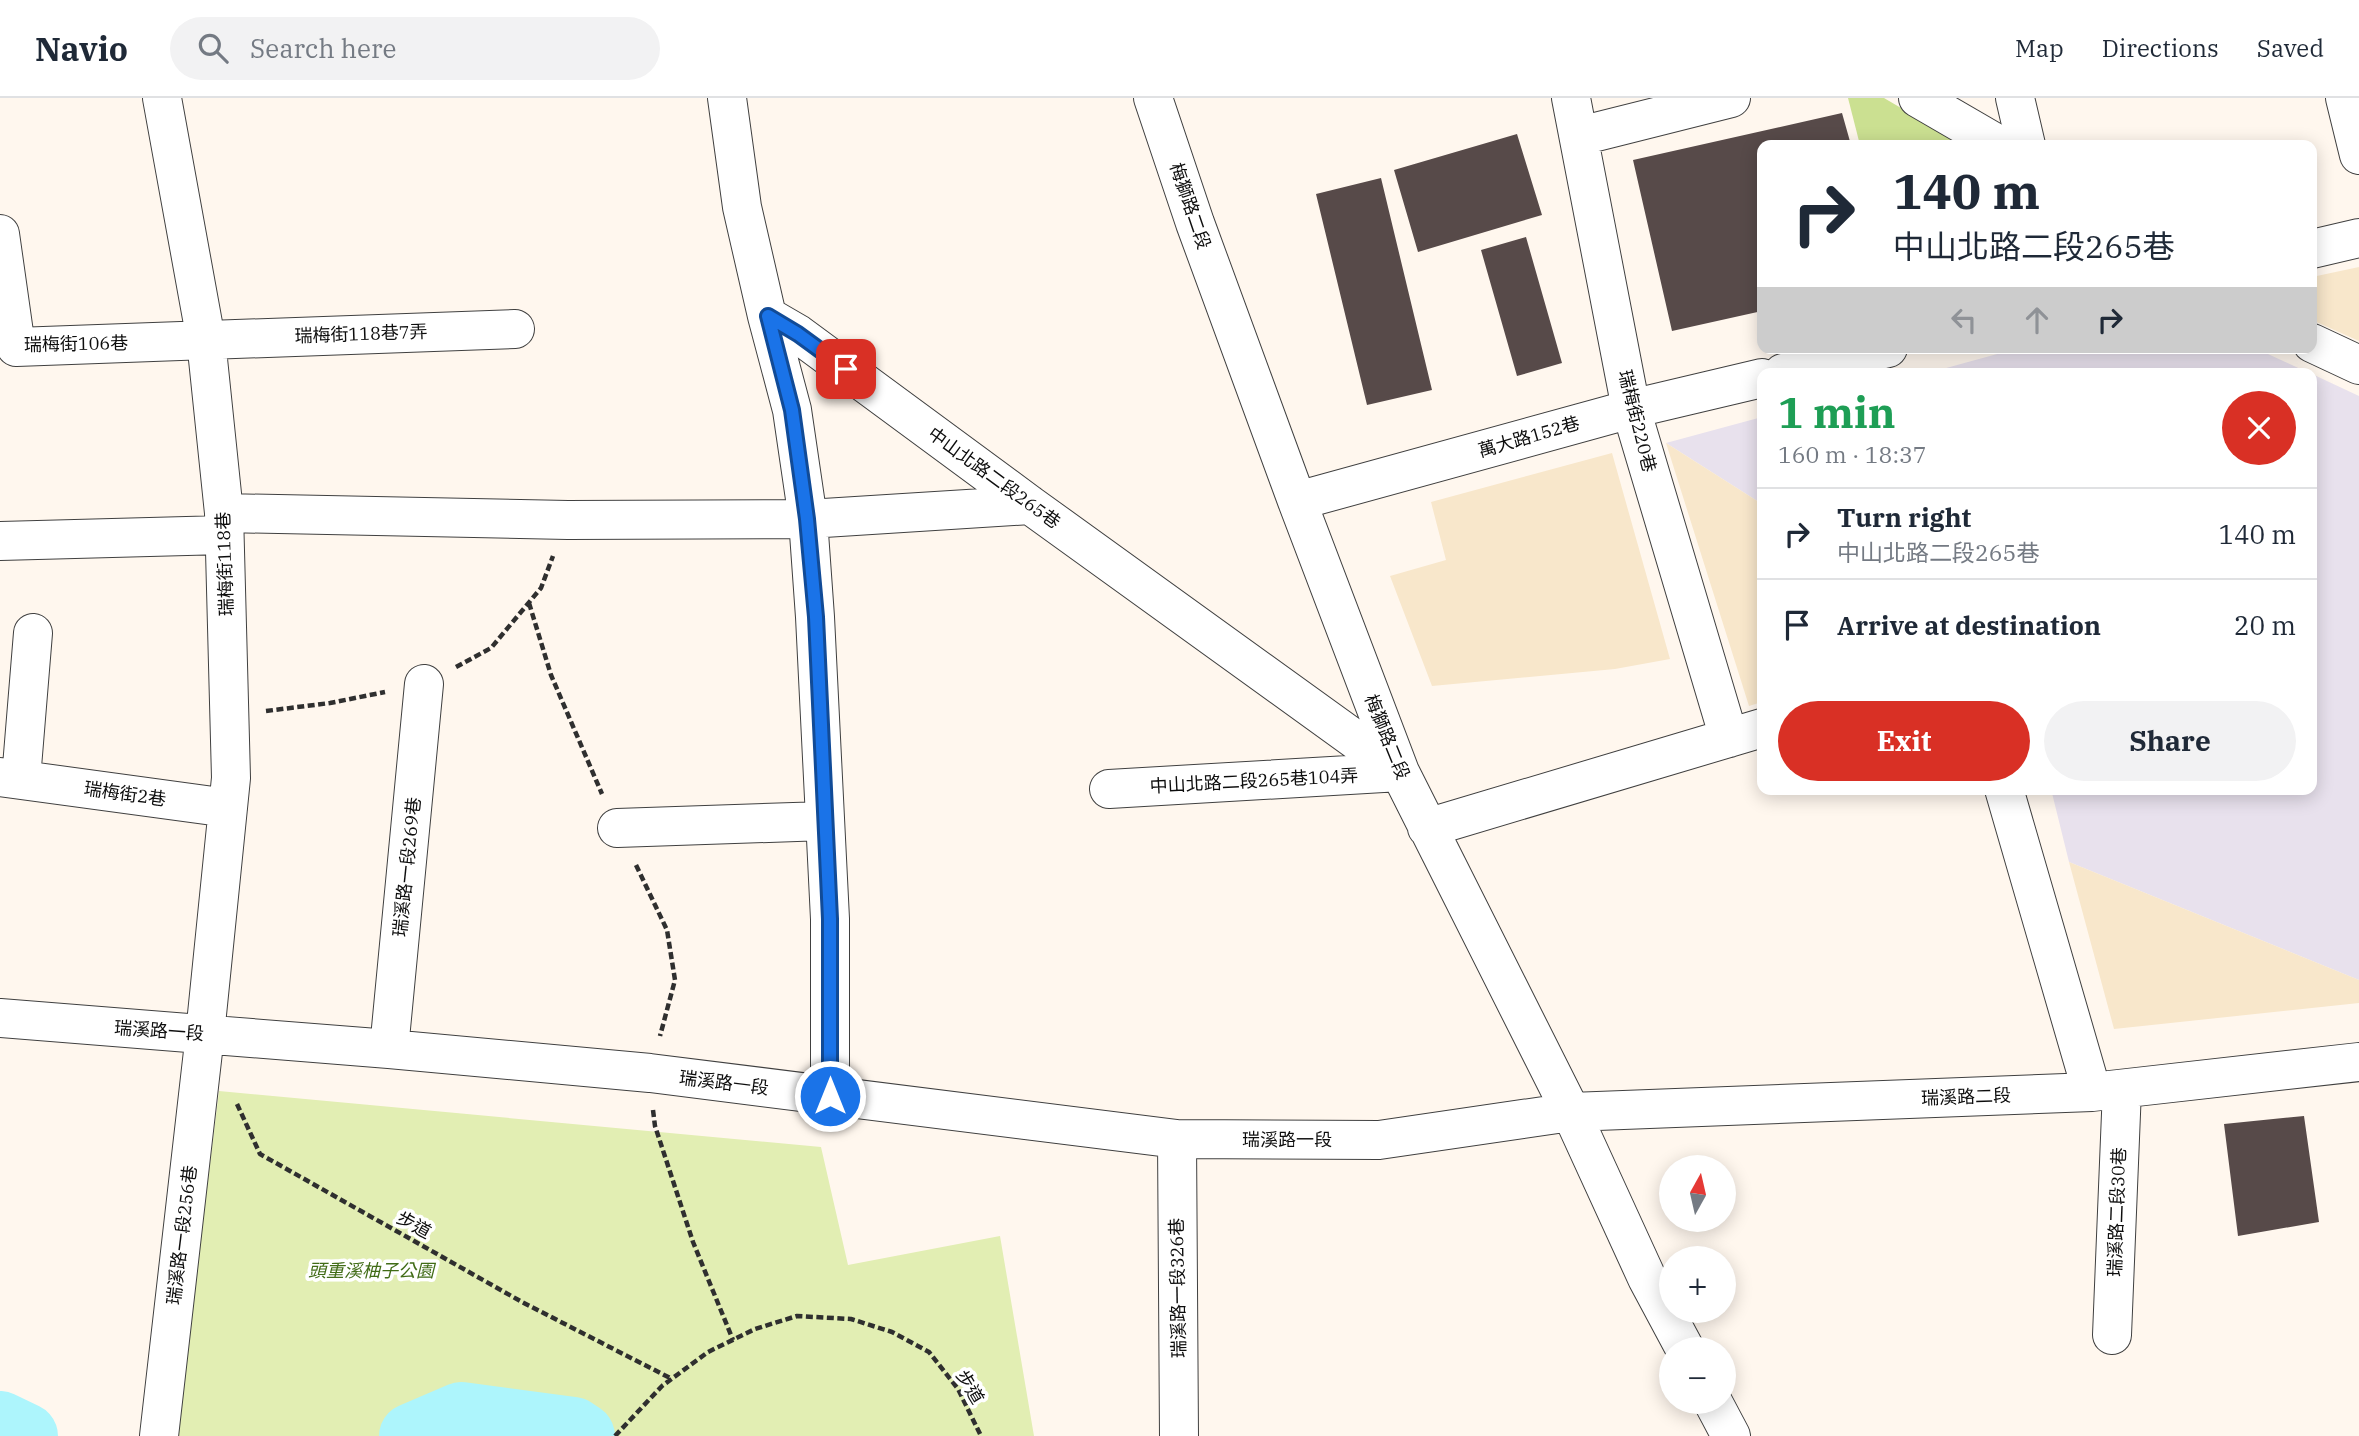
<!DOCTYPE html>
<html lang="en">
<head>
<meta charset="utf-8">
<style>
	body { margin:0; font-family:"IBM Plex Serif","Noto Sans TC",serif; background:#f2f2f3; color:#1f2937; height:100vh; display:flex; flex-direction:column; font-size:26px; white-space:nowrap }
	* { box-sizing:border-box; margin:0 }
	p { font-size:23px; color:#747a83 }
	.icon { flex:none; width:38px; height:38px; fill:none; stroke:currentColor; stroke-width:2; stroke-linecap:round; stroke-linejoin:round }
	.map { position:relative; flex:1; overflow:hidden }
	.drawer { position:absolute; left:1757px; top:270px; width:560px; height:427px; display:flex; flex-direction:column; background:#fff; border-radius:14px; box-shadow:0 4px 18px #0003 }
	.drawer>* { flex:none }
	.guide { position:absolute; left:1757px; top:42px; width:560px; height:214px; border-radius:14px; box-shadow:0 4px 18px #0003; background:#fff; color:#1f2937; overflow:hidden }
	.needle { width:46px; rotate:8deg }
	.tools { position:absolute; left:1659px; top:1057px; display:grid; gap:14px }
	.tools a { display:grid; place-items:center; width:77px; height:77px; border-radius:50%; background:#fff; box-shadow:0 4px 18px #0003; font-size:35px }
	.pin { position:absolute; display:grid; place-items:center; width:60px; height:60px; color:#fff; margin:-30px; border-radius:14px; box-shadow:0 4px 10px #0006 }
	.me { position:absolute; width:77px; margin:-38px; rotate:0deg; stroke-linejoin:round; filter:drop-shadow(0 0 5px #0008) }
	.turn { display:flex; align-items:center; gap:24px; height:147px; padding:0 21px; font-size:32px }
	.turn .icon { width:91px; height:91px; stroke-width:2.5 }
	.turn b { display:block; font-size:49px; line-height:60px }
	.lanes { display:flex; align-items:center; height:66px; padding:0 21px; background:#0003; justify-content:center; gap:35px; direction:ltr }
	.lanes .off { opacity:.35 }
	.round { display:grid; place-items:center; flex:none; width:74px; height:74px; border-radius:37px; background:#f2f2f3 }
	.headline { display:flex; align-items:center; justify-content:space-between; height:119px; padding:0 21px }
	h1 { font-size:42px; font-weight:700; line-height:52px; color:#1e9e55 }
	.primary-button { display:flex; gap:14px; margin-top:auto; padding:14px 21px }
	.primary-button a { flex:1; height:80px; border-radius:42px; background:#d93025; color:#fff; font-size:28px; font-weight:700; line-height:80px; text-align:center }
	.primary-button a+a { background:#f2f2f3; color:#1f2937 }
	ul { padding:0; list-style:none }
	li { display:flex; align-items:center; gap:21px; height:91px; padding:0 21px; border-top:2px solid #e0e1e3 }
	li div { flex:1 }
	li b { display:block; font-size:26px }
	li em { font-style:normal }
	header { display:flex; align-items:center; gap:42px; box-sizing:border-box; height:98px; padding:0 35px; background:#fff; border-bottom:2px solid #e0e1e3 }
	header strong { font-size:33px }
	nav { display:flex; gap:38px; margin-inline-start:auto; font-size:24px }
	.search { width:490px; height:63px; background:#f2f2f3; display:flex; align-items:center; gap:18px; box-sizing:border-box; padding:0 24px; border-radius:38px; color:#747a83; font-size:26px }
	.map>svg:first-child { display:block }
	.industrial { fill:#e8e1ed }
	.farmland { fill:#f8e7cb }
	.green { fill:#e2eeb3 }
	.forest { fill:#cbe091 }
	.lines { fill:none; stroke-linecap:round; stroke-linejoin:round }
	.river { stroke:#adf5fc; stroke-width:66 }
	.building { fill:#574a49 }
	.minor-casing { stroke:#404040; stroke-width:40 }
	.path { stroke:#2f2f2f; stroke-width:4.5; stroke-dasharray:7 3.5; stroke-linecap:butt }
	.minor { stroke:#fff; stroke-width:38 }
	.route-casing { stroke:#114b97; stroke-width:18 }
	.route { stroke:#1a73e8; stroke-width:12 }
	.labels { text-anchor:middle; stroke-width:7; stroke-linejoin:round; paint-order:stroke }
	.street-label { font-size:18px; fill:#0d0d0d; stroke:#fff }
	.park-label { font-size:18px; font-style:italic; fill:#416c17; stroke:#fff }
</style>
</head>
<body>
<header>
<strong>Navio</strong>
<div class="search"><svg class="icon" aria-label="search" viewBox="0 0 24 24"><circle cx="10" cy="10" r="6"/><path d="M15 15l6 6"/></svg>Search here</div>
<nav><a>Map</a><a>Directions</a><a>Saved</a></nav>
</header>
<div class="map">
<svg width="2359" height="1338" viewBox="0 0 2359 1338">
	<rect width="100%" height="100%" fill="#fff7ee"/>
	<!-- industrial -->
	<path class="industrial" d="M 2019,250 L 2255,250 L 2309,275 L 1928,275 Z
		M 2312,276 L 2359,298 L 2359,882 L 2069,764 L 2051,691 L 2312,691 Z
		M 1762,319 L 1762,406 L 1666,345 Z"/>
	<!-- farmland -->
	<path class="farmland" d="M 2359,169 L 2359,243 L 2312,222 L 2312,179 Z
		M 1666,345 L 1762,406 L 1762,604 L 1749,608 Z
		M 1612,355 L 1670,561 L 1615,571 L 1432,588 L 1390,478 L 1446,462 L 1431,404 Z
		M 2069,764 L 2359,882 L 2359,905 L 2114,931 Z"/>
	<!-- green -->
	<path class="green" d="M 219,993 L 821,1049 L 848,1167 L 1000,1138 L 1034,1338 L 176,1338 Z"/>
	<!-- forest -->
	<path class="forest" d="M 1848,0 L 1884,0 L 1964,47 L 1860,47 Z"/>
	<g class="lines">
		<!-- river -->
		<path class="river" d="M 0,1326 L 25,1338
			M 412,1338 L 461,1317 L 573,1332 L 582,1338"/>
	</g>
	<!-- building -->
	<path class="building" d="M 1842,15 L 1851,47 L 1762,47 L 1762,213 L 1672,233 L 1633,62 Z
		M 1517,36 L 1542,117 L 1418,154 L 1394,72 Z
		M 1381,80 L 1432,292 L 1367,307 L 1316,96 Z
		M 1526,139 L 1562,265 L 1517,278 L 1481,152 Z
		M 2304,1018 L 2319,1124 L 2238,1138 L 2224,1026 Z"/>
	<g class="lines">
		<!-- minor casing -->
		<g class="minor-casing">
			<path id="minor" d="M 727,0 L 742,109 L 767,218 L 798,236 L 1030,407 L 1400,674
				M 1153,0 L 1195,125 L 1297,403 L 1400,674 L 1571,1014 L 1647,1180 L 1685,1251
				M 1571,0 L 1631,311 L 1729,640
				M 1918,0 L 1999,47
				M 2015,0 L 2026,47
				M 2345,0 L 2359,57
				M 1580,38 L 1731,0
				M 0,136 L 16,249 L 515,231
				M 2312,151 L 2359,140
				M 767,218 L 792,312 L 808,421 L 815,519 L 830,821 L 830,998
				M 2312,245 L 2359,267
				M 1783,275 L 1888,250
				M 1297,403 L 1631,311 L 1762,280
				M 224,415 L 568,422 L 808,421 L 1030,407
				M 0,443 L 224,437
				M 0,679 L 228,710
				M 21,681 L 33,535
				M 1109,691 L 1400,674
				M 2004,691 L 2092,994
				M 617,730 L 825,723
				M 1427,730 L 1762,630
				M 0,920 L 389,951 L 650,975 L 1177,1041 L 1379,1042 L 1571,1014 L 2092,994 L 2359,964
				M 389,951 L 424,586
				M 1177,1041 L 1179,1338
				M 2112,1237 L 2122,991
				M 1713,1304 L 1731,1338
				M 159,1338 L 205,936 L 231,680 L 224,415 L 206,242 L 162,0"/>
		</g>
		<!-- path -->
		<path class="path" d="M 529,505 L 551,577 L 602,696
			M 456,569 L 491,550 L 541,490 L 553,458
			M 266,613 L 330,605 L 385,594
			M 636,767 L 667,832 L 675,882 L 660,938
			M 237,1006 L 260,1056 L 522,1204 L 672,1281
			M 653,1012 L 655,1028 L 693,1144 L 733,1242
			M 615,1338 L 662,1288 L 708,1254 L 755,1231 L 797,1218 L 851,1221 L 892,1234 L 929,1254 L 958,1291 L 981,1338"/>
		<!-- minor -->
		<use href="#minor" class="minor"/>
	</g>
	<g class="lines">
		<!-- route casing -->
		<g class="route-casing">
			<path id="route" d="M 830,998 L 830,821 L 816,519 L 807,421 L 792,312 L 768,218 L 798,236 L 846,271"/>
		</g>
		<!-- route -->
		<use href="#route" class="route"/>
	</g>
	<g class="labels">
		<!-- street labels -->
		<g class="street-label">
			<text transform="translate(1190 108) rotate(71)" y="6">梅獅路二段</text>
			<text transform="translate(361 236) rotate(-2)" y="6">瑞梅街118巷7弄</text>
			<text transform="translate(76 246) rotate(-1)" y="6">瑞梅街106巷</text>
			<text transform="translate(1637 323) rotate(76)" y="6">瑞梅街220巷</text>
			<text transform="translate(1529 339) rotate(-16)" y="6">萬大路152巷</text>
			<text transform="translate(994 380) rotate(36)" y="6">中山北路二段265巷</text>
			<text transform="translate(225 466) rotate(-92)" y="6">瑞梅街118巷</text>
			<text transform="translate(1387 639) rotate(68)" y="6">梅獅路二段</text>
			<text transform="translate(1254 683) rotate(-3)" y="6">中山北路二段265巷104弄</text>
			<text transform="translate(125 696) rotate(8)" y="6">瑞梅街2巷</text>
			<text transform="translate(407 769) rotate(-84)" y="6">瑞溪路一段269巷</text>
			<text transform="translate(159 933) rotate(4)" y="6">瑞溪路一段</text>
			<text transform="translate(724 985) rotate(7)" y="6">瑞溪路一段</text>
			<text transform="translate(1966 999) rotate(-2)" y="6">瑞溪路二段</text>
			<text x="1287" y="1048">瑞溪路一段</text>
			<text transform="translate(2117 1114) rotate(-88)" y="6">瑞溪路二段30巷</text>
			<text transform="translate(414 1127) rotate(29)" y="6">步道</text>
			<text transform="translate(182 1137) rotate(-83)" y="6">瑞溪路一段256巷</text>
			<text transform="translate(1178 1190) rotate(-91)" y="6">瑞溪路一段326巷</text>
			<text transform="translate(970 1289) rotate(59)" y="6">步道</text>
		</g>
		<!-- park labels -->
		<g class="park-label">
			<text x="371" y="1179">頭重溪柚子公園</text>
		</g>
	</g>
</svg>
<div class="tools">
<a><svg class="needle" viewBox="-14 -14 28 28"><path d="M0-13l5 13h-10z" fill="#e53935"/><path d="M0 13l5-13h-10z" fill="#747a83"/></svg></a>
<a>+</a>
<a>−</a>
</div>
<div class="pin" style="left:846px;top:271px;background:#d93025"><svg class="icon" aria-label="arrive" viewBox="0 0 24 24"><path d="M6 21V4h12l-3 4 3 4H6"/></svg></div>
<svg class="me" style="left:830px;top:998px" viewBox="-20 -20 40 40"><circle r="17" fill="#1a73e8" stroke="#fff" stroke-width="3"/><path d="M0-11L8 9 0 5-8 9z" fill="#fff"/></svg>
<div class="guide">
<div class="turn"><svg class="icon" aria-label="right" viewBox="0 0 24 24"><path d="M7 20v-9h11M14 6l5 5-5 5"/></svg><div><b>140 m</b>中山北路二段265巷</div></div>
<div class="lanes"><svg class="icon off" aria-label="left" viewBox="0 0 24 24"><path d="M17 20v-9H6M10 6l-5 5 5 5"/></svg><svg class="icon off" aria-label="ahead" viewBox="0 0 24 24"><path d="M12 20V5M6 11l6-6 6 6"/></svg><svg class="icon" aria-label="right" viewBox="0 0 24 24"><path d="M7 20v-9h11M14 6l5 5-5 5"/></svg></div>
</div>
<section class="drawer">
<div class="headline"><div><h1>1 min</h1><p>160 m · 18:37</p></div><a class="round" style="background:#d93025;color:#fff"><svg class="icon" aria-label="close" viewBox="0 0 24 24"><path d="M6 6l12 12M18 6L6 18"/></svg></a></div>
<ul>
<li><svg class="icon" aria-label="right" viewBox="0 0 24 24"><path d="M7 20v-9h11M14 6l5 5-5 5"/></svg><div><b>Turn right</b><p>中山北路二段265巷</p></div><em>140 m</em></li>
<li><svg class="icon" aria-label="arrive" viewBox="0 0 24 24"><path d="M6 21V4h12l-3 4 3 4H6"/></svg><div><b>Arrive at destination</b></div><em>20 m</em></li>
</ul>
<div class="primary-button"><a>Exit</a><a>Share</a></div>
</section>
</div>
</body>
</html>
